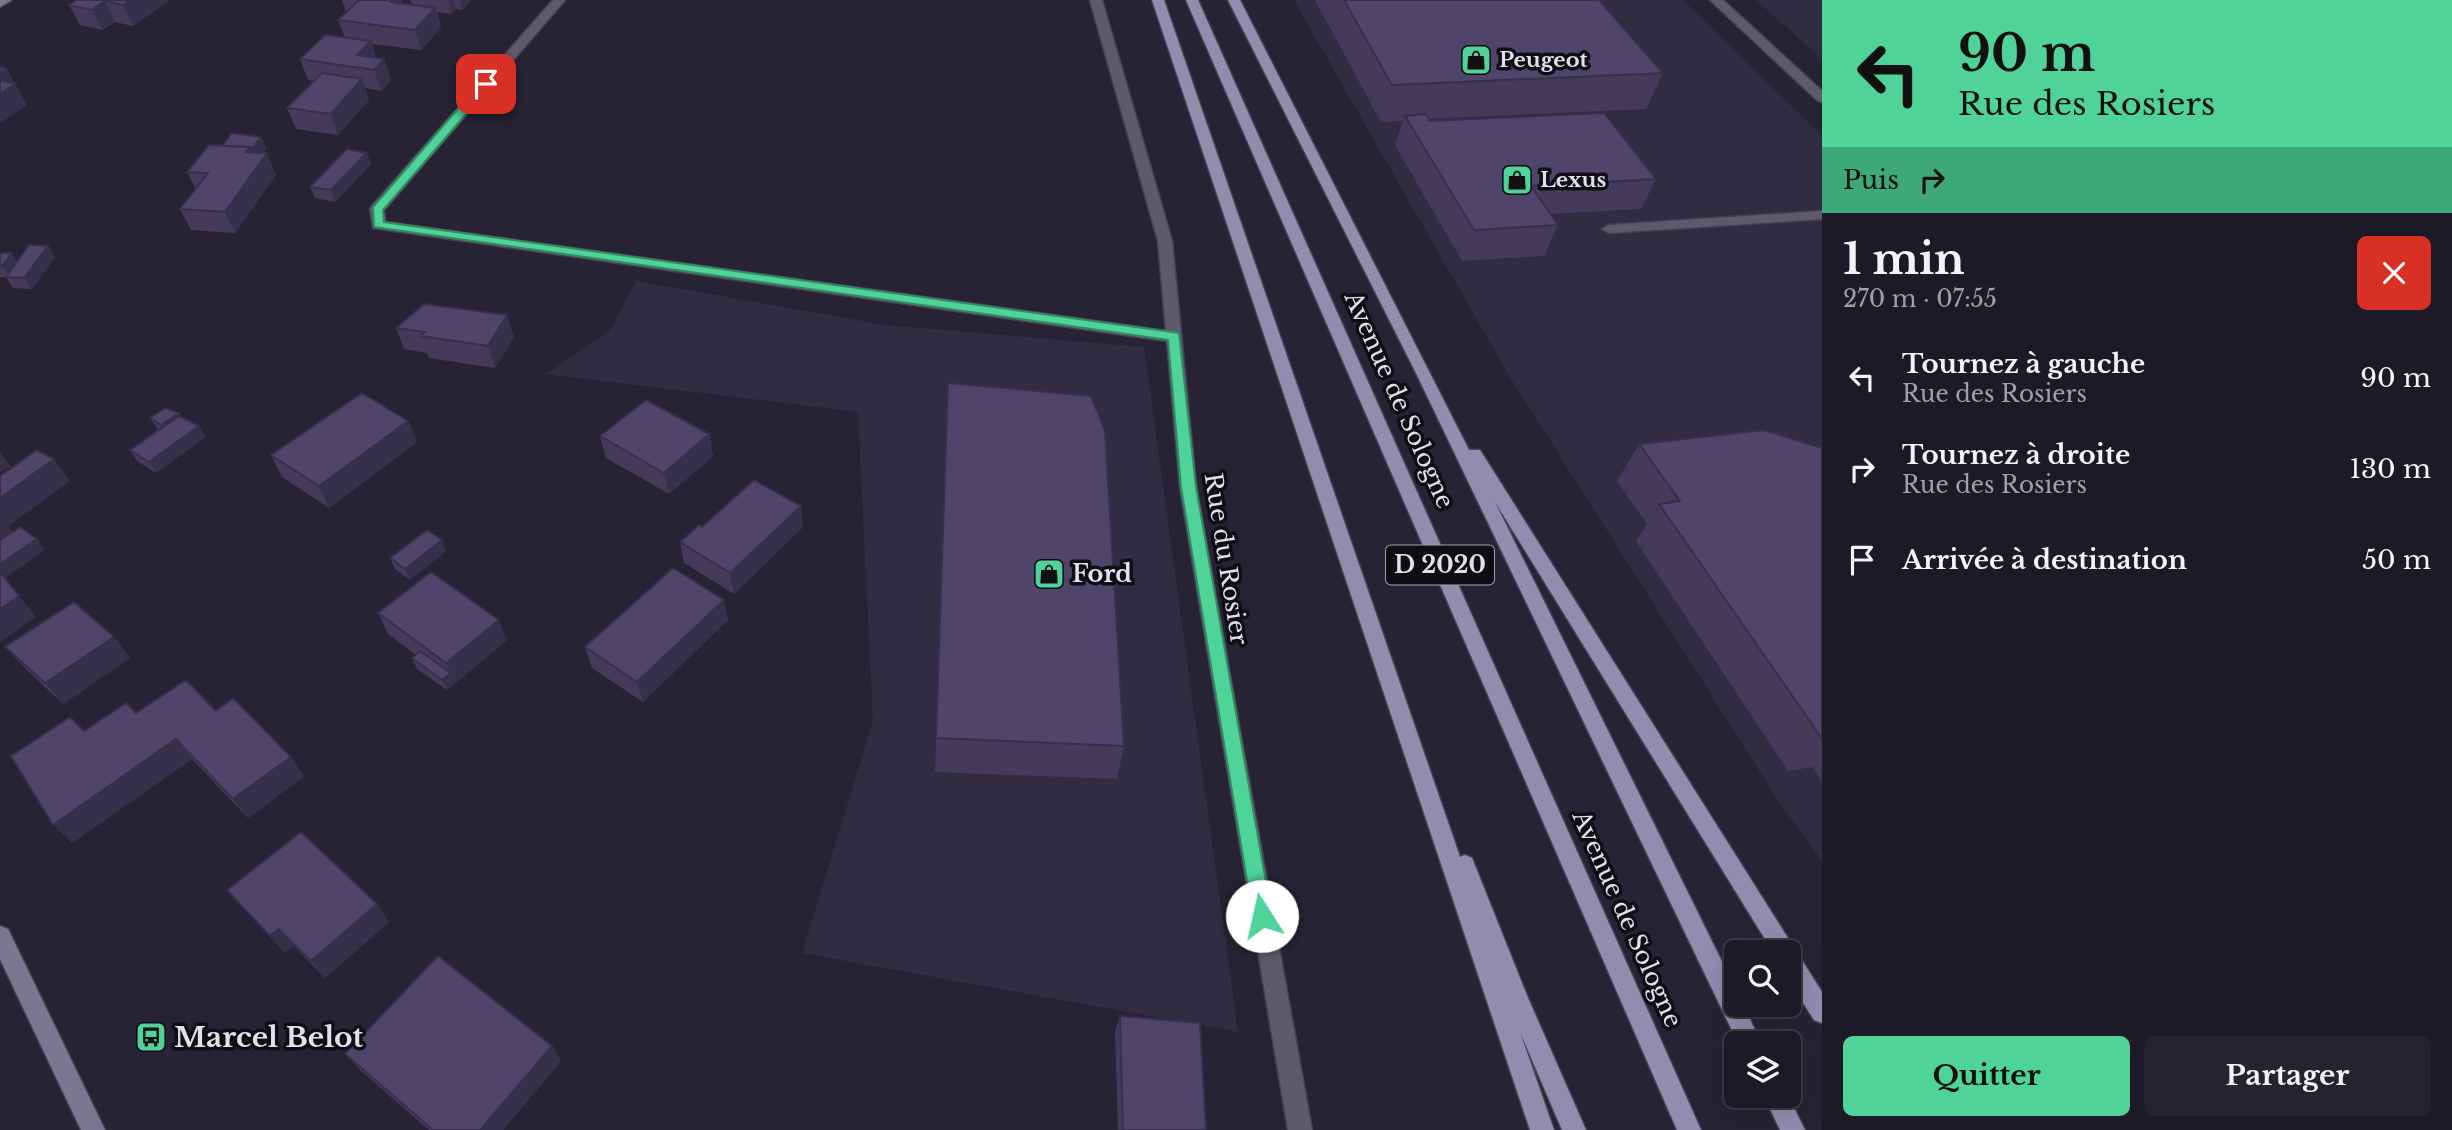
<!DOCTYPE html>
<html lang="fr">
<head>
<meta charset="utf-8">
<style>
	body { margin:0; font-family:"Libre Baskerville",serif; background:#25232f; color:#f1f3f6; height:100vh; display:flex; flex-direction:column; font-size:26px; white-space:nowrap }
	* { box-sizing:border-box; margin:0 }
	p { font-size:23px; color:#a0a1a7 }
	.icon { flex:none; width:38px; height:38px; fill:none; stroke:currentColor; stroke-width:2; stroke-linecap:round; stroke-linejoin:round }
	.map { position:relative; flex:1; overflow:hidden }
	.details { display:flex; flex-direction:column; background:#1d1a27; width:630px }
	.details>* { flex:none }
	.top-card { background:#4fd399; color:#111; overflow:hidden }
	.buttons { position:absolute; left:1724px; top:940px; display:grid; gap:14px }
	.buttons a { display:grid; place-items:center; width:77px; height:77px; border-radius:10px; background:#1d1a27; box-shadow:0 7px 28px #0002,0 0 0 2px #3b3844; font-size:35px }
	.pin { position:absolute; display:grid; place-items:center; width:60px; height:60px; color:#fff; margin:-30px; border-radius:14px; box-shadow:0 4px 10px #0006 }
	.me { position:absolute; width:77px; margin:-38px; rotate:350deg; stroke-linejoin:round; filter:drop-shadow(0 0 5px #0008) }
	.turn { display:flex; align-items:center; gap:24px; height:147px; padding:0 21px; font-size:32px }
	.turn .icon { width:91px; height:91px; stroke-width:2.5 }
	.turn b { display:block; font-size:49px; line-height:60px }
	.then { display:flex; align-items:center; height:66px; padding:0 21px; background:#0003; gap:14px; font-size:26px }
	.round { display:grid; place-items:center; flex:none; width:74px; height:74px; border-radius:10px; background:#25232f }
	.head { display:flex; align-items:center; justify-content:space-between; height:119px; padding:0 21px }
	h1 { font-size:42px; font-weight:700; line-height:52px }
	.action { display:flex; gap:14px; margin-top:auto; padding:14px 21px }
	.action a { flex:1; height:80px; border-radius:10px; background:#4fd399; color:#111; font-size:28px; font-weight:700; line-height:80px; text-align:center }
	.action a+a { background:#25232f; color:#f1f3f6 }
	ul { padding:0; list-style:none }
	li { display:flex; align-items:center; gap:21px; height:91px; padding:0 21px }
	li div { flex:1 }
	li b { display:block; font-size:26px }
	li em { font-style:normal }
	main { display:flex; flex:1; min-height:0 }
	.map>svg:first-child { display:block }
	.built { fill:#322c42 }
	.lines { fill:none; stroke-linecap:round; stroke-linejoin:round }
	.lane-casing { stroke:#454151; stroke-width:3 }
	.street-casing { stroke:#454151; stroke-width:3 }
	.secondary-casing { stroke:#454151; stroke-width:3 }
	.primary-casing { stroke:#454151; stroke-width:3 }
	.lane { fill:#5e5a6b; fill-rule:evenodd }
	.street { fill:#5e5a6b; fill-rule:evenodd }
	.secondary { fill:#7d7691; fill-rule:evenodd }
	.primary { fill:#948caf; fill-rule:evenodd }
	.wall { fill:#443b5b }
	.shaded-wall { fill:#37304a }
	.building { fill:#4f456a; stroke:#37304a; stroke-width:2 }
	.route { fill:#4fd399; stroke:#338963; stroke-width:2 }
	.labels { text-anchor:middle; stroke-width:7; stroke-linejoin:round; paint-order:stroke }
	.far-poi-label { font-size:21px; font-weight:bold; fill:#e3e0ec; stroke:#100e15; text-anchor:start }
	.shield { fill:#100e15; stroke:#a4a1ac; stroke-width:2 }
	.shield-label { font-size:23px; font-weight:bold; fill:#e3e0ec }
	.street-label { font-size:24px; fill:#e3e0ec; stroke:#100e15 }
	.poi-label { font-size:24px; font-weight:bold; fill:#e3e0ec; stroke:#100e15; text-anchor:start }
	.near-poi-label { font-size:28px; font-weight:bold; fill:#e3e0ec; stroke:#100e15; text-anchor:start }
</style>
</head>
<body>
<main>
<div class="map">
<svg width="1822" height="1130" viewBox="0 0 1822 1130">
	<rect width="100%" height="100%" fill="#272334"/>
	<!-- built -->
	<path class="built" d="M 1294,0 L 1683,0 L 1822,136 L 1822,861 L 1779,802 L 1508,374 Z
		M 1757,0 L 1822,0 L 1822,59 L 1756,0 Z
		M 636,281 L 885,325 L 1144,347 L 1238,1032 L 802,953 L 873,721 L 858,412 L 546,374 L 609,332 Z"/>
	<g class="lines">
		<!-- lane casing -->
		<g class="lane-casing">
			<path id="lane" d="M 1822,211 L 1822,219 L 1609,233 L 1602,229 L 1609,225 Z"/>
		</g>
		<!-- street casing -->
		<g class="street-casing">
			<path id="street" d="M 553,0 L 565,0 L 384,210 L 385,222 L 1166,331 L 1158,241 L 1090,0 L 1102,0 L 1172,241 L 1196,487 L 1312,1130 L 1288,1130 L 1180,487 L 1167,341 L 373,228 L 370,209 L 372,206 Z
				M 1710,0 L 1723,0 L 1822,91 L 1822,102 L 1818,101 Z"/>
		</g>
		<!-- secondary casing -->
		<g class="secondary-casing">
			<path id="secondary" d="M 0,0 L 12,0 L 0,7 Z
				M 0,926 L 8,929 L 105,1130 L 81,1130 L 0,959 Z"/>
		</g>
		<!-- primary casing -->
		<g class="primary-casing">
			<path id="primary" d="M 1152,0 L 1164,0 L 1460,857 L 1465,855 L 1472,858 L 1528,998 L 1586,1130 L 1562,1130 L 1520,1032 L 1554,1130 L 1530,1130 Z
				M 1186,0 L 1198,0 L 1701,1130 L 1677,1130 Z
				M 1228,0 L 1240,0 L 1469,450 L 1480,450 L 1822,992 L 1822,1023 L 1814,1020 L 1788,979 L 1788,952 L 1773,952 L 1495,502 L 1736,990 L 1736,1004 L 1743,1004 L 1761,1043 L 1738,1043 L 1416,373 Z
				M 1764,1096 L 1788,1096 L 1805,1130 L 1780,1130 Z"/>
		</g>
		<!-- lane -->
		<use href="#lane" class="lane"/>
		<!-- street -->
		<use href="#street" class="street"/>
		<!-- secondary -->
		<use href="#secondary" class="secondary"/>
		<!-- primary -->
		<use href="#primary" class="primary"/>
	</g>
	<!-- wall -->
	<path class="wall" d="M 77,0 L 170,0 L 133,26 L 115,22 L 102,30 L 80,25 L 69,5 Z
		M 342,0 L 402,0 L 403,4 L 412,5 L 410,0 L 471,0 L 462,10 L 456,9 L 451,14 L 437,12 L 441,28 L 421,50 L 372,44 L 376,58 L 384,59 L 391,80 L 381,91 L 365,88 L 369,100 L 338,135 L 296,129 L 287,108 L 314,81 L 308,80 L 300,59 L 345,38 L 338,20 L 346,12 Z
		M 1315,0 L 1599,0 L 1663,73 L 1646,109 L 1429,119 L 1430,121 L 1656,179 L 1641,209 L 1550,214 L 1558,225 L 1544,256 L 1462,261 L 1395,145 L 1403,121 L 1381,122 Z
		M 261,137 L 266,148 L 262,153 L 276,175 L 235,233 L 191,230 L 180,209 L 196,189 L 187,172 L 222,146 Z
		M 367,153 L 371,164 L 335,202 L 315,198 L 310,187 Z
		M 48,246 L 55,257 L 32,289 L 13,288 L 6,277 L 0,277 L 0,253 L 17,262 Z
		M 396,328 L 514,337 L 495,368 L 429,358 L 427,353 L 404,349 Z
		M 948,383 L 1124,746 L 1117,779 L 935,772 Z
		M 179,413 L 181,417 L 199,426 L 205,437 L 156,473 L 137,461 L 130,450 L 158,430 L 150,418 Z
		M 408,421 L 417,442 L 329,508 L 282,477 L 271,455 Z
		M 709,434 L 713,456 L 669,494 L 606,458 L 600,436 Z
		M 1639,444 L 1822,448 L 1822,782 L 1812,767 L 1788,771 L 1636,541 L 1647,524 L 1617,481 Z
		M 801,506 L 803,527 L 734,594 L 684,563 L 680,542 L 702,527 Z
		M 442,540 L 446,551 L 410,580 L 395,569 L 390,558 Z
		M 724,600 L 728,620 L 643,702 L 592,668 L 585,647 Z
		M 378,613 L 507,640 L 447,690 L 417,669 L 412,658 L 416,655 L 388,634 Z
		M 114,637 L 130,658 L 63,704 L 24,667 L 5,647 Z
		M 216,711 L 304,776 L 248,818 L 192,759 L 72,843 L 84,731 L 136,713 Z
		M 227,890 L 389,922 L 325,978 L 294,946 L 285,953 Z
		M 1120,1016 L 1206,1130 L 1118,1130 L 1115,1032 Z
		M 552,1046 L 561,1061 L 503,1130 L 429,1130 L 359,1069 L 345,1054 Z"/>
	<!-- shaded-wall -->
	<path class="shaded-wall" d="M 131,0 L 170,0 L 133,26 L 123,5 Z
		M 393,0 L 402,0 L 406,14 L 391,2 Z
		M 448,0 L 454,0 L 456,9 L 451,14 Z
		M 460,0 L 471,0 L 462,10 Z
		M 105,1 L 115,22 L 102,30 L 92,10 Z
		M 435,8 L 441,28 L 421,50 L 415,30 Z
		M 371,41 L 378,62 L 357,55 Z
		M 384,59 L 391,80 L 381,91 L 374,70 Z
		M 7,69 L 27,105 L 0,123 L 0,73 Z
		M 362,79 L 369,100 L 338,135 L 331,114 Z
		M 261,137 L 266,148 L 256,161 L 267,153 L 276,175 L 235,233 L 225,212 L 246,152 Z
		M 367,153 L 371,164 L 335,202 L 331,190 Z
		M 48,246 L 55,257 L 32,289 L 24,278 Z
		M 12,253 L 19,265 L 10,277 L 2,266 Z
		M 507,315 L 514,337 L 495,368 L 488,346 Z
		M 179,413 L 185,424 L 168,436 L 161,425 Z
		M 408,421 L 417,442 L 329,508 L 319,486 Z
		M 199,426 L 205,437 L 156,473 L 149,462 Z
		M 709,434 L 713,456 L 669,494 L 664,473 Z
		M 0,452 L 11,467 L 0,472 Z
		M 54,459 L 70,481 L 8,526 L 14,534 L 0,543 L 0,498 Z
		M 801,506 L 803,527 L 734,594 L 730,573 Z
		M 37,539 L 45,550 L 5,578 L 36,617 L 0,642 L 0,564 Z
		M 442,540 L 446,551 L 410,580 L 405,569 Z
		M 724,600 L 728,620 L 643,702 L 637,682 Z
		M 499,620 L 507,640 L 447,690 L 442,680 L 451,673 L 446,663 Z
		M 114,637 L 130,658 L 63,704 L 45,683 Z
		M 176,739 L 192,759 L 72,843 L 53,825 Z
		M 291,757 L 304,776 L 248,818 L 233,799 Z
		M 377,904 L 389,922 L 325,978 L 311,961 Z
		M 279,929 L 294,946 L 285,953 L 270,936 Z
		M 552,1046 L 561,1061 L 503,1130 L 480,1130 Z"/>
	<!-- building -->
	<path class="building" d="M 77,0 L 131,0 L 123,5 L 105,1 L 92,10 L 69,5 Z
		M 359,0 L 393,0 L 391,2 L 435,8 L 415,30 L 338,20 Z
		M 1344,0 L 1599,0 L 1663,73 L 1392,85 Z
		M 325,35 L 371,41 L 357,55 L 384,59 L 374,70 L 300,59 Z
		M 0,67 L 7,69 L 0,73 Z
		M 322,73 L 362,79 L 331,114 L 287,108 Z
		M 0,80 L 15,84 L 0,94 Z
		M 1604,113 L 1656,179 L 1531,186 L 1558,225 L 1474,230 L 1405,116 L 1426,114 L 1430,121 Z
		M 232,133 L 261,137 L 251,150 L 250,147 L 222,146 Z
		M 209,145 L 250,147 L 246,152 L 267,153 L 225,212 L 180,209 L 208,173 L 187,172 Z
		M 347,149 L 367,153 L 331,190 L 310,187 Z
		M 29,245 L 48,246 L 24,278 L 6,277 Z
		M 0,253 L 12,253 L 2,266 L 0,266 Z
		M 424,304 L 507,315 L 488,346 L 421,336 L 425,332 L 396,328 Z
		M 948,383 L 1091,396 L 1105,431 L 1124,746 L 936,738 Z
		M 362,393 L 408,421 L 319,486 L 271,455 Z
		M 646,400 L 709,434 L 664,473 L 600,436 Z
		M 165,408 L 179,413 L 161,425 L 150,418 Z
		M 179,416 L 199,426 L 149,462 L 130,450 Z
		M 1764,430 L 1822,448 L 1822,737 L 1821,737 L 1659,504 L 1680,501 L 1639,444 Z
		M 37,450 L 54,459 L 0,498 L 0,476 Z
		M 754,480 L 801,506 L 730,573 L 680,542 L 699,525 L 702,527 Z
		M 20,527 L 37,539 L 0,564 L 0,540 Z
		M 427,530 L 442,540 L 405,569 L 390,558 Z
		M 673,568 L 724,600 L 637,682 L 585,647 Z
		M 0,572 L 19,596 L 0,609 Z
		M 431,572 L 499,620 L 446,663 L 378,613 Z
		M 74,602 L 114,637 L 45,683 L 5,647 Z
		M 420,651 L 451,673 L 442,680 L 412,658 Z
		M 186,680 L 216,711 L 233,698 L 291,757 L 233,799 L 176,739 L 53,825 L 11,756 L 70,717 L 84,731 L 126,703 L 136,713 Z
		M 301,832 L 377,904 L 311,961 L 279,929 L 270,936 L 227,890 Z
		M 438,956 L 552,1046 L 480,1130 L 433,1130 L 345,1054 Z
		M 1120,1016 L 1200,1023 L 1206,1130 L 1123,1130 Z"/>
	<!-- route -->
	<path class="route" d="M 482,81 L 492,84 L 383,210 L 384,222 L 1179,333 L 1196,487 L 1272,916 L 1269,922 L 1262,925 L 1256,922 L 1253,916 L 1181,487 L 1168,340 L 374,227 L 373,207 Z"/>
	<!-- icons -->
	<defs>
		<g id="shop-square" transform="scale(1.575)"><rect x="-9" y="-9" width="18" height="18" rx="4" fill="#4fd399" stroke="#100e15"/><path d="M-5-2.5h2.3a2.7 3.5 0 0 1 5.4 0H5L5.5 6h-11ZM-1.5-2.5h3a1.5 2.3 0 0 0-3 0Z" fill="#111"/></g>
		<g id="bus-square" transform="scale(1.575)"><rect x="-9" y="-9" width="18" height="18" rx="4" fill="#4fd399" stroke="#100e15"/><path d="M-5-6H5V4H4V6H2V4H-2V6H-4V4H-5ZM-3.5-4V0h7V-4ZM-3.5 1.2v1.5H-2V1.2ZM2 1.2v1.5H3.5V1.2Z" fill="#111"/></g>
	</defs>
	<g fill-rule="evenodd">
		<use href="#shop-square" x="1476" y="60"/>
		<use href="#shop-square" x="1517" y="180"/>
		<use href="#shop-square" x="1049" y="574"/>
		<use href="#bus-square" x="151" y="1037"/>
	</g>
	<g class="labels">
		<!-- far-poi labels -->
		<g class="far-poi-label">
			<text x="1499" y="67">Peugeot</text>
			<text x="1540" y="187">Lexus</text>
		</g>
		<!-- shield labels -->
		<rect class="shield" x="1386" y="545.5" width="108" height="39" rx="5"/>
		<g class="shield-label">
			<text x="1440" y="573">D 2020</text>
		</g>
		<!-- street labels -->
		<g class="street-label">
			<text transform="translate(1399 400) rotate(66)" y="8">Avenue de Sologne</text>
			<text transform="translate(1226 559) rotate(81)" y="8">Rue du Rosier</text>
			<text transform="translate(1627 919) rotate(66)" y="8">Avenue de Sologne</text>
		</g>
		<!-- poi labels -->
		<g class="poi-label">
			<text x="1072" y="582">Ford</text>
		</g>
		<!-- near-poi labels -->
		<g class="near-poi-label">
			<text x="174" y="1047">Marcel Belot</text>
		</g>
	</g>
</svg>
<div class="buttons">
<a><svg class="icon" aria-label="search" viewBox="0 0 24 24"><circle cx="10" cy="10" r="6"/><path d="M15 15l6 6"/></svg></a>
<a><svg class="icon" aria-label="layers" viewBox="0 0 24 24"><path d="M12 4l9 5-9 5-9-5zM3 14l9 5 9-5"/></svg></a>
</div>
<div class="pin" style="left:486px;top:84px;background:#d93025"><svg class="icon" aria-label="arrive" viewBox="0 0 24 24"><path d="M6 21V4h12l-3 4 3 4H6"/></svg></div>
<svg class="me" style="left:1262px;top:916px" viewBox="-20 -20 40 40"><circle r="19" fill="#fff"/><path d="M0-13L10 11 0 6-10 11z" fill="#4fd399"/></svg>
</div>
<section class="details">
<div class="top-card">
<div class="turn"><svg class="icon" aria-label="left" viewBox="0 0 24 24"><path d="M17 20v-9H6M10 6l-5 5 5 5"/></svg><div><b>90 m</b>Rue des Rosiers</div></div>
<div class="then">Puis<svg class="icon" aria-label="right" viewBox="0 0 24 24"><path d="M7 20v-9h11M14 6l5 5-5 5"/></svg></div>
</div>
<div class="head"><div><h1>1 min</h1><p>270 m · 07:55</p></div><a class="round" style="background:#d93025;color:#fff"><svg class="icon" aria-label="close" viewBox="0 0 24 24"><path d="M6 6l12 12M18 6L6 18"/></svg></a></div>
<ul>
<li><svg class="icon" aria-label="left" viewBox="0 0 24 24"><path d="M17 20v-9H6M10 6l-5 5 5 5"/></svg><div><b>Tournez à gauche</b><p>Rue des Rosiers</p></div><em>90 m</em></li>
<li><svg class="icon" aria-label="right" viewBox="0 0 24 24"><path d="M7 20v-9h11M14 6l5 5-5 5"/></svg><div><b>Tournez à droite</b><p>Rue des Rosiers</p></div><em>130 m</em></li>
<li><svg class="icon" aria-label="arrive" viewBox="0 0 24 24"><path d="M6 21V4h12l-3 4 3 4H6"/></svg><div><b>Arrivée à destination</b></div><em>50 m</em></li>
</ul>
<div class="action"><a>Quitter</a><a>Partager</a></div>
</section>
</main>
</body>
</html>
